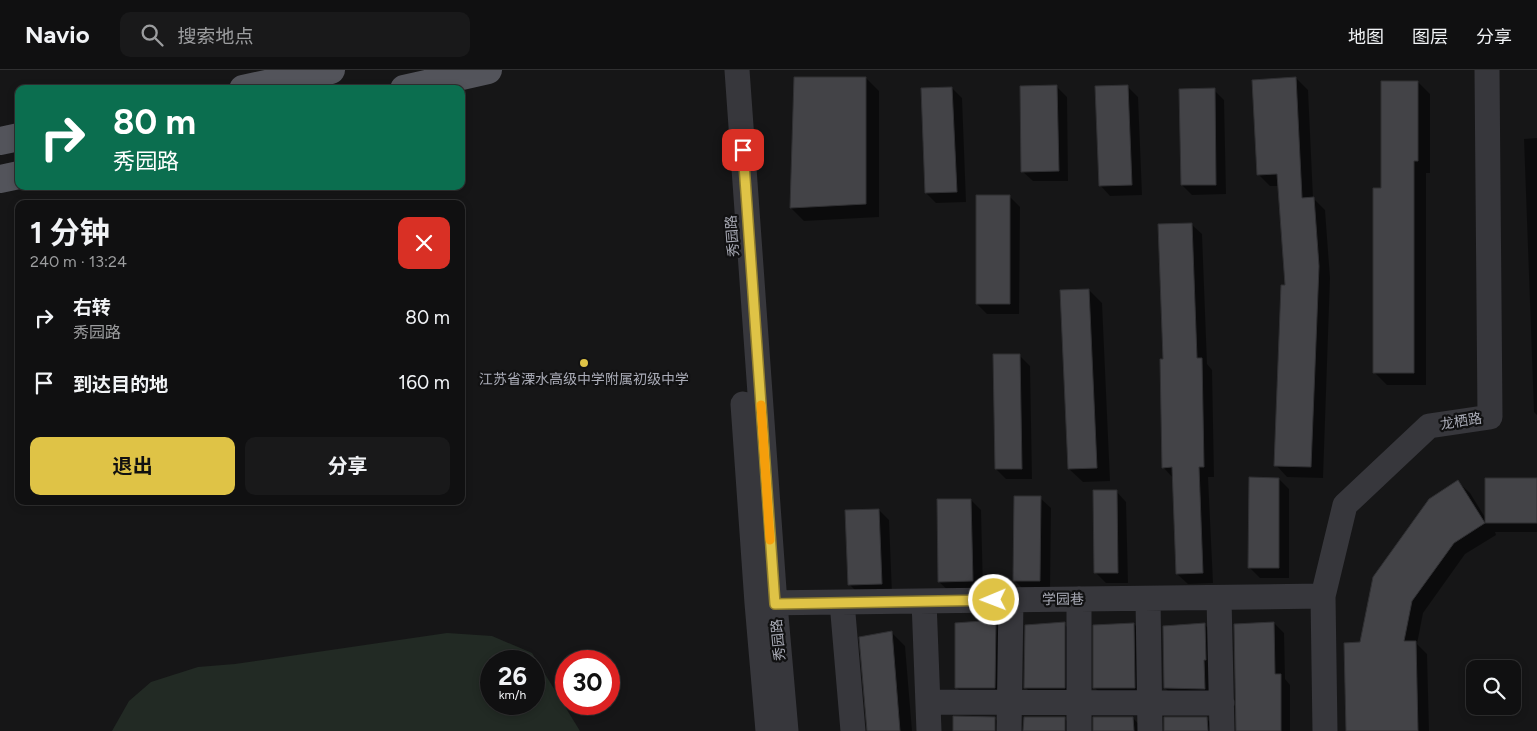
<!DOCTYPE html>
<html lang="zh">
<head>
<meta charset="utf-8">
<style>
	body { margin:0; font-family:Figtree,"Noto Sans SC",sans-serif; background:#19191a; color:#f1f3f6; height:100vh; display:flex; flex-direction:column; font-size:19px; white-space:nowrap }
	* { box-sizing:border-box; margin:0 }
	p { font-size:16px; color:#9c9d9f }
	.icon { flex:none; width:28px; height:28px; fill:none; stroke:currentColor; stroke-width:2; stroke-linecap:round; stroke-linejoin:round }
	.map { position:relative; flex:1; overflow:hidden }
	.sheet { position:absolute; left:15px; top:130px; width:450px; height:305px; display:flex; flex-direction:column; background:#101011; border-radius:10px; box-shadow:0 2px 8px #0003,0 0 0 1px #303031 }
	.sheet>* { flex:none }
	.guide { position:absolute; left:15px; top:15px; width:450px; height:105px; border-radius:10px; box-shadow:0 2px 8px #0003,0 0 0 1px #303031; background:#0b6e4f; color:#fff; overflow:hidden }
	.buttons { position:absolute; left:1466px; top:590px; display:grid; gap:10px }
	.buttons a { display:grid; place-items:center; width:55px; height:55px; border-radius:10px; background:#101011; box-shadow:0 2px 8px #0003,0 0 0 1px #303031; font-size:25px }
	.speed { position:absolute; left:480px; top:580px; display:flex; gap:10px; font-size:25px; font-weight:700; text-align:center }
	.speed>* { display:grid; place-content:center; width:65px; height:65px; border-radius:50%; background:#101011; box-shadow:0 2px 8px #0003,0 0 0 1px #303031; line-height:1 }
	.speed small { font-size:12px; font-weight:400 }
	.speed .limit { border:8px solid #d22; background:#fff; color:#111 }
	.pin { position:absolute; display:grid; place-items:center; width:42px; height:42px; color:#fff; margin:-21px; border-radius:10px; box-shadow:0 2px 8px #0006 }
	.me { position:absolute; width:55px; margin:-28px; rotate:269deg; stroke-linejoin:round; filter:drop-shadow(0 0 4px #0008) }
	.turn { display:flex; align-items:center; gap:18px; height:105px; padding:0 15px; font-size:22px }
	.turn .icon { width:65px; height:65px; stroke-width:2.5 }
	.turn b { display:block; font-size:35px; line-height:42px }
	.round { display:grid; place-items:center; flex:none; width:52px; height:52px; border-radius:10px; background:#19191a }
	.head { display:flex; align-items:center; justify-content:space-between; height:85px; padding:0 15px }
	h1 { font-size:30px; font-weight:700; line-height:38px }
	.button { display:flex; gap:10px; margin-top:auto; padding:10px 15px }
	.button a { flex:1; height:58px; border-radius:10px; background:#dfc346; color:#111; font-size:20px; font-weight:700; line-height:58px; text-align:center }
	.button a+a { background:#19191a; color:#f1f3f6 }
	ul { padding:0; list-style:none }
	li { display:flex; align-items:center; gap:15px; height:65px; padding:0 15px }
	li div { flex:1 }
	li b { display:block; font-size:19px }
	li em { font-style:normal }
	header { display:flex; align-items:center; gap:30px; box-sizing:border-box; height:70px; padding:0 25px; background:#101011; border-bottom:1px solid #303031 }
	header strong { font-size:24px }
	nav { display:flex; gap:28px; margin-inline-start:auto; font-size:18px }
	.search { width:350px; height:45px; background:#19191a; display:flex; align-items:center; gap:12px; box-sizing:border-box; padding:0 18px; border-radius:10px; color:#9c9d9f; font-size:19px }
	.map>svg:first-child { display:block }
	.green { fill:#222a24; fill-rule:evenodd }
	.shadow { fill:#0007 }
	.building { fill:#434347; stroke:#303033 }
	.lines { fill:none; stroke-linecap:round; stroke-linejoin:round }
	.minor { stroke:#37373c; stroke-width:25 }
	.major { stroke:#53545b; stroke-width:28 }
	.route-casing { stroke:#917f2e; stroke-width:12 }
	.route { stroke:#dfc346; stroke-width:9 }
	.slow { stroke:#f59e0b; stroke-width:9 }
	.poi-dot { fill:#dfc346; stroke:#111112; stroke-width:2 }
	.labels { text-anchor:middle; stroke-width:4.5; stroke-linejoin:round; paint-order:stroke }
	.street-label { font-size:14px; fill:#a9abb6; stroke:#111112 }
	.poi-label { font-size:14px; fill:#a9abb6; stroke:#111112 }
</style>
</head>
<body>
<header>
<strong>Navio</strong>
<div class="search"><svg class="icon" aria-label="search" viewBox="0 0 24 24"><circle cx="10" cy="10" r="6"/><path d="M15 15l6 6"/></svg>搜索地点</div>
<nav><a>地图</a><a>图层</a><a>分享</a></nav>
</header>
<div class="map">
<svg width="1537" height="661" viewBox="0 0 1537 661">
	<rect width="100%" height="100%" fill="#161617"/>
	<!-- green -->
	<path class="green" d="M 447,563 L 492,566 L 532,583 L 580,661 L 112,661 L 129,631 L 151,612 L 198,597 L 235,594 ZM 491,591 L 534,591 L 534,634 L 491,634 Z"/>
	<!-- shadow -->
	<path class="shadow" d="M 795,8 L 866,8 L 879,21 L 879,147 L 804,151 L 791,138 Z
		M 1296,8 L 1308,20 L 1313,128 L 1325,140 L 1330,208 L 1323,408 L 1287,407 L 1276,395 L 1286,216 L 1279,116 L 1270,116 L 1258,104 Z
		M 1418,12 L 1430,24 L 1430,103 L 1426,103 L 1426,315 L 1387,315 L 1374,302 L 1382,119 Z
		M 1127,16 L 1138,27 L 1142,125 L 1110,126 L 1100,115 Z
		M 1057,17 L 1067,27 L 1068,111 L 1033,111 L 1022,101 Z
		M 952,18 L 962,28 L 966,132 L 936,133 L 926,123 Z
		M 1214,20 L 1224,30 L 1226,124 L 1192,125 L 1182,115 Z
		M 1537,68 L 1537,345 L 1534,342 L 1524,69 Z
		M 1010,127 L 1020,137 L 1019,244 L 987,244 L 977,234 Z
		M 1191,154 L 1202,164 L 1207,294 L 1212,300 L 1214,407 L 1208,407 L 1213,513 L 1188,514 L 1177,504 L 1173,408 L 1163,397 L 1164,290 Z
		M 1089,220 L 1102,233 L 1110,411 L 1083,412 L 1069,399 Z
		M 1019,285 L 1030,296 L 1032,409 L 1006,409 L 996,399 Z
		M 1279,409 L 1289,419 L 1289,508 L 1260,508 L 1250,498 Z
		M 1537,409 L 1537,462 L 1495,462 L 1496,465 L 1465,484 L 1423,543 L 1417,574 L 1427,584 L 1429,661 L 1348,661 L 1361,574 L 1458,412 L 1470,423 L 1486,449 Z
		M 1116,421 L 1126,432 L 1128,513 L 1106,513 L 1096,503 Z
		M 1040,428 L 1051,438 L 1050,521 L 1025,521 L 1014,510 Z
		M 971,430 L 981,440 L 983,521 L 950,522 L 939,512 Z
		M 879,440 L 889,450 L 892,524 L 860,525 L 849,514 Z
		M 996,552 L 1006,562 L 1005,628 L 967,628 L 956,617 Z
		M 1274,553 L 1284,563 L 1285,609 L 1290,615 L 1290,661 L 1238,661 Z
		M 1064,554 L 1074,564 L 1074,628 L 1036,628 L 1025,617 Z
		M 1134,554 L 1144,564 L 1145,628 L 1105,628 L 1095,618 Z
		M 1204,554 L 1215,565 L 1214,628 L 1175,628 L 1165,618 Z
		M 892,563 L 905,576 L 912,661 L 868,661 Z
		M 994,648 L 1005,658 L 1005,661 L 954,661 Z
		M 1064,648 L 1074,658 L 1075,661 L 1023,661 Z
		M 1133,648 L 1143,659 L 1143,661 L 1093,661 Z
		M 1207,649 L 1217,659 L 1217,661 L 1165,661 Z"/>
	<!-- building -->
	<path class="building" d="M 794,7 L 866,7 L 866,134 L 790,138 Z
		M 1296,7 L 1302,128 L 1314,127 L 1319,196 L 1311,397 L 1274,396 L 1281,215 L 1285,215 L 1277,104 L 1257,105 L 1252,10 Z
		M 1381,11 L 1418,11 L 1418,91 L 1414,91 L 1414,303 L 1373,303 L 1373,118 L 1381,118 Z
		M 1057,15 L 1059,101 L 1021,102 L 1020,16 Z
		M 1128,15 L 1132,115 L 1099,116 L 1095,16 Z
		M 952,17 L 957,122 L 925,123 L 921,18 Z
		M 1215,18 L 1216,115 L 1181,115 L 1179,19 Z
		M 976,125 L 1010,125 L 1010,234 L 976,234 Z
		M 1192,153 L 1197,288 L 1202,288 L 1204,397 L 1199,397 L 1203,503 L 1176,504 L 1172,397 L 1162,398 L 1160,289 L 1163,289 L 1158,154 Z
		M 1089,219 L 1097,398 L 1068,399 L 1060,220 Z
		M 993,284 L 1020,284 L 1022,399 L 995,399 Z
		M 1249,407 L 1279,408 L 1279,498 L 1248,498 Z
		M 1485,408 L 1537,408 L 1537,453 L 1485,453 Z
		M 1458,410 L 1485,453 L 1454,473 L 1412,531 L 1404,571 L 1416,571 L 1418,661 L 1346,661 L 1344,573 L 1360,572 L 1373,507 L 1429,429 Z
		M 1093,420 L 1117,420 L 1118,503 L 1094,503 Z
		M 1014,426 L 1041,426 L 1040,511 L 1013,511 Z
		M 937,429 L 971,429 L 973,511 L 938,512 Z
		M 879,439 L 882,514 L 848,515 L 845,440 Z
		M 996,550 L 995,618 L 955,618 L 955,553 Z
		M 1065,552 L 1065,618 L 1024,618 L 1025,555 Z
		M 1274,552 L 1275,604 L 1281,604 L 1281,661 L 1236,661 L 1234,554 Z
		M 1134,553 L 1135,618 L 1093,618 L 1093,555 Z
		M 1205,553 L 1206,590 L 1204,590 L 1205,619 L 1164,618 L 1163,556 Z
		M 892,561 L 900,661 L 867,661 L 859,567 Z
		M 953,646 L 995,647 L 995,661 L 953,661 Z
		M 1024,647 L 1065,647 L 1065,661 L 1023,661 Z
		M 1093,647 L 1133,647 L 1134,661 L 1093,661 Z
		M 1164,647 L 1207,647 L 1208,661 L 1164,661 Z"/>
	<g class="lines">
		<!-- minor -->
		<path class="minor" d="M 737,0 L 775,534 L 786,661
			M 743,334 L 757,533 L 768,661
			M 1219,528 L 1222,661
			M 1148,529 L 1150,661
			M 924,531 L 929,661
			M 842,532 L 853,661
			M 759,533 L 1323,526
			M 928,632 L 1222,633
			M 1009,661 L 1011,530
			M 1079,661 L 1079,529
			M 1325,661 L 1323,526 L 1345,435 L 1429,356 L 1490,347 L 1487,0"/>
		<!-- major -->
		<path class="major" d="M 243,19 L 331,0
			M 404,19 L 488,0
			M 0,71 L 19,67
			M 0,109 L 19,105"/>
	</g>
	<g class="lines">
		<!-- route casing -->
		<g class="route-casing">
			<path id="route" d="M 743,80 L 775,534 L 994,530"/>
		</g>
		<!-- route -->
		<use href="#route" class="route"/>
		<!-- slow -->
		<path class="slow" d="M 761,335 L 770,470"/>
	</g>
	<!-- markers -->
	<circle class="poi-dot" cx="584" cy="293" r="5"/>
	<g class="labels">
		<!-- street labels -->
		<g class="street-label">
			<text transform="translate(732 166) rotate(-94)" y="5">秀园路</text>
			<text transform="translate(1461 351) rotate(-9)" y="5">龙栖路</text>
			<text transform="translate(1063 529) rotate(-1)" y="5">学园巷</text>
			<text transform="translate(778 570) rotate(-95)" y="5">秀园路</text>
		</g>
		<!-- poi labels -->
		<g class="poi-label">
			<text x="584" y="314">江苏省溧水高级中学附属初级中学</text>
		</g>
	</g>
</svg>
<div class="buttons">
<a><svg class="icon" aria-label="search" viewBox="0 0 24 24"><circle cx="10" cy="10" r="6"/><path d="M15 15l6 6"/></svg></a>
</div>
<div class="speed"><div>26<small>km/h</small></div><div class="limit">30</div></div>
<div class="pin" style="left:743px;top:80px;background:#d93025"><svg class="icon" aria-label="arrive" viewBox="0 0 24 24"><path d="M6 21V4h12l-3 4 3 4H6"/></svg></div>
<svg class="me" style="left:994px;top:530px" viewBox="-20 -20 40 40"><circle r="17" fill="#dfc346" stroke="#fff" stroke-width="3"/><path d="M0-11L8 9 0 5-8 9z" fill="#fff"/></svg>
<div class="guide">
<div class="turn"><svg class="icon" aria-label="right" viewBox="0 0 24 24"><path d="M7 20v-9h11M14 6l5 5-5 5"/></svg><div><b>80 m</b>秀园路</div></div>
</div>
<section class="sheet">
<div class="head"><div><h1>1 分钟</h1><p>240 m · 13:24</p></div><a class="round" style="background:#d93025;color:#fff"><svg class="icon" aria-label="close" viewBox="0 0 24 24"><path d="M6 6l12 12M18 6L6 18"/></svg></a></div>
<ul>
<li><svg class="icon" aria-label="right" viewBox="0 0 24 24"><path d="M7 20v-9h11M14 6l5 5-5 5"/></svg><div><b>右转</b><p>秀园路</p></div><em>80 m</em></li>
<li><svg class="icon" aria-label="arrive" viewBox="0 0 24 24"><path d="M6 21V4h12l-3 4 3 4H6"/></svg><div><b>到达目的地</b></div><em>160 m</em></li>
</ul>
<div class="button"><a>退出</a><a>分享</a></div>
</section>
</div>
</body>
</html>
